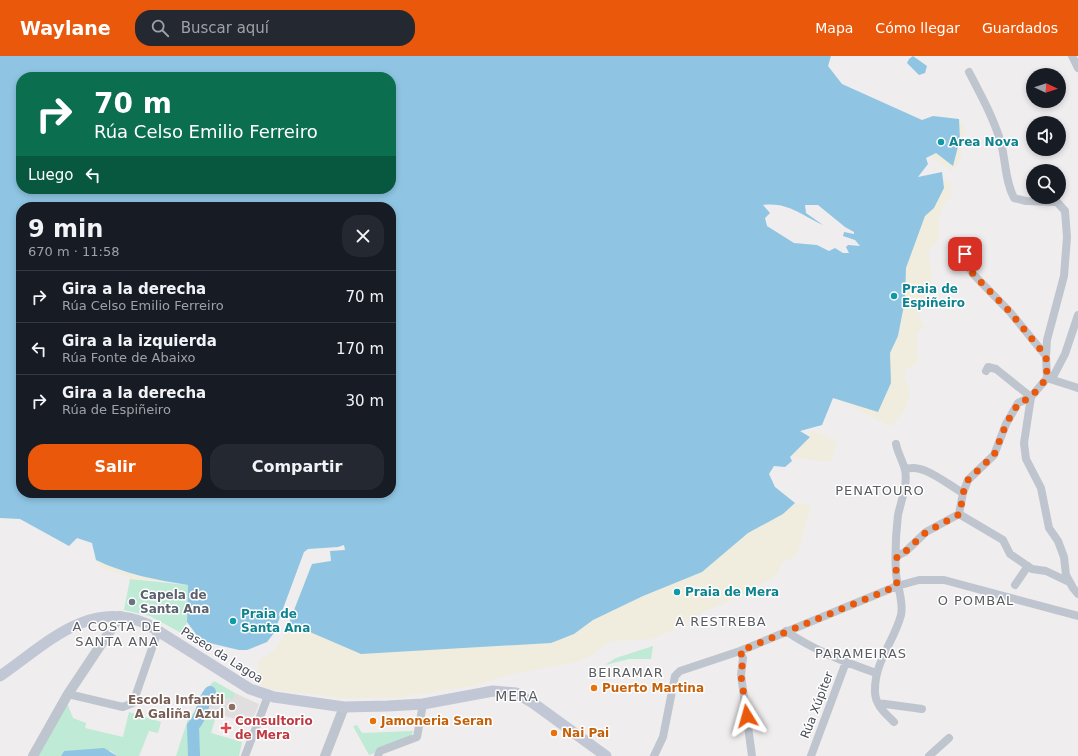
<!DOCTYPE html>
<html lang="es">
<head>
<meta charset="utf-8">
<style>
	body { margin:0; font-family:"DejaVu Sans",sans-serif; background:#242831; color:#f1f3f6; height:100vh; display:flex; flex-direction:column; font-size:15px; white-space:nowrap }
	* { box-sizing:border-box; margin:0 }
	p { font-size:13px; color:#9ea1a6 }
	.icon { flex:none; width:22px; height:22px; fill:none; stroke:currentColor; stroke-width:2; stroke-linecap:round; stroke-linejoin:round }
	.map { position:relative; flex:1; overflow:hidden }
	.details { position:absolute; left:16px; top:146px; width:380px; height:296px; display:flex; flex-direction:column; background:#171b24; border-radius:16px; box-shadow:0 2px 6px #0003 }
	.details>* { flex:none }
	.hud { position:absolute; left:16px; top:16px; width:380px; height:122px; border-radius:16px; box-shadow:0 2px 6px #0003; background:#0b6e4f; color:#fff; overflow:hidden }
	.needle { width:26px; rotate:94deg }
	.controls { position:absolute; left:1026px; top:12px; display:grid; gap:8px }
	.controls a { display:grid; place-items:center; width:40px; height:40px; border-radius:50%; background:#171b24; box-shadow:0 2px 6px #0003; font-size:20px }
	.pin { position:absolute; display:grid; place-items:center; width:34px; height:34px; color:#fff; margin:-17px; border-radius:8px; box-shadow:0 2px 6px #0006 }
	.me { position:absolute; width:44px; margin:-22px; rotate:352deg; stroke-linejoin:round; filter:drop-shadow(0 0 3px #0008) }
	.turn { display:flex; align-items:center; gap:14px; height:84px; padding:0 12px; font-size:18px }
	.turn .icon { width:52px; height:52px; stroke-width:2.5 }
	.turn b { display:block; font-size:28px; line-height:34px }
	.then { display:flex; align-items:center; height:38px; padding:0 12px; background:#0003; gap:8px; font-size:15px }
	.round { display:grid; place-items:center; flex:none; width:42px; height:42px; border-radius:16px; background:#242831 }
	.summary { display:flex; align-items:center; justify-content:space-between; height:68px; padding:0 12px }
	h1 { font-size:24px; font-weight:700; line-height:30px }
	.action { display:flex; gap:8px; margin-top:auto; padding:8px 12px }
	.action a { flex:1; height:46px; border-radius:16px; background:#ea580c; color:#fff; font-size:16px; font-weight:700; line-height:46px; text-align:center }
	.action a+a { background:#242831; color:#f1f3f6 }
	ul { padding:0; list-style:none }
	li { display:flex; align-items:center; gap:12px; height:52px; padding:0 12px; border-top:1px solid #363941 }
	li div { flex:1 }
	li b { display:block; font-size:15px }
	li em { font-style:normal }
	header { display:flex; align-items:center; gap:24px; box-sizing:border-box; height:56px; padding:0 20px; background:#ea580c; color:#fff }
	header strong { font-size:19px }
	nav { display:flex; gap:22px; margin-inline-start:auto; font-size:14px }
	.search { width:280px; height:36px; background:#242831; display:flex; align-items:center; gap:10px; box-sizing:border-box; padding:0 14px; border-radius:16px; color:#9ea1a6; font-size:15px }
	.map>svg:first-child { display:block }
	.education { fill:#e0dede }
	.green { fill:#beead6 }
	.sand { fill:#f0edde }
	.water { fill:#8fc5e3; fill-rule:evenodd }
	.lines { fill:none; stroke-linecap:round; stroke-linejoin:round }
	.river { stroke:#8fc5e3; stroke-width:12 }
	.minor { stroke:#bfc5ce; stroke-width:8 }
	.tertiary { stroke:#bfc5ce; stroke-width:10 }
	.secondary { stroke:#c1c7d4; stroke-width:11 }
	.route { stroke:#ea580c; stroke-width:7; stroke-dasharray:0 12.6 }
	.culture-dot { fill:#0f9aa8; stroke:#fff; stroke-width:1.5 }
	.worship-dot { fill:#6b7280; stroke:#fff; stroke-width:1.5 }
	.food-dot { fill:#e8710a; stroke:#fff; stroke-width:1.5 }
	.education-dot { fill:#8d6e63; stroke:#fff; stroke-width:1.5 }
	.health-dot { fill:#e0444e; stroke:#fff; stroke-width:1.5 }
	.labels { text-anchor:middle; stroke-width:3; stroke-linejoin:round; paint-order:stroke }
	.culture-label { font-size:12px; font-weight:bold; fill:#0d838f; stroke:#fff; text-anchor:start }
	.worship-label { font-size:12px; font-weight:bold; fill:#5b616d; stroke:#fff; text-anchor:start }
	.street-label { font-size:12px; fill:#474d58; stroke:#fff }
	.food-label { font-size:12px; font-weight:bold; fill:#c56008; stroke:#fff; text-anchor:start }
	.education-label { font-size:12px; font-weight:bold; fill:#785e54; stroke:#fff; text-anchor:end }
	.health-label { font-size:12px; font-weight:bold; fill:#be3a42; stroke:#fff; text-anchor:start }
	.neighbourhood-label { font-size:13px; letter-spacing:1px; fill:#5a5c61; stroke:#fff }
	.quarter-label { font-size:14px; letter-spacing:1px; fill:#5a5c61; stroke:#fff }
</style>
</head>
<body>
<header>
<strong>Waylane</strong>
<div class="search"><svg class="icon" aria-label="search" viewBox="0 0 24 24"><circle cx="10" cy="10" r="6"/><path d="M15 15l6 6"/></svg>Buscar aquí</div>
<nav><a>Mapa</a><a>Cómo llegar</a><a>Guardados</a></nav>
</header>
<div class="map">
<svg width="1078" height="700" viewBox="0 0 1078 700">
	<rect width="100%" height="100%" fill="#efeded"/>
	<!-- education -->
	<path class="education" d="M 235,637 L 259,648 L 251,668 L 205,654 L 212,642 L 233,643 Z"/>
	<!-- green -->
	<path class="green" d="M 130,523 L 188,529 L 187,566 L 183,578 L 150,560 L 124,554 Z
		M 653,590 L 651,603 L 629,603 L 605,609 L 616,602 Z
		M 214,625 L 235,637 L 233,643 L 212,642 L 206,654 L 217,657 L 211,677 L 242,686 L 239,700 L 197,700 L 196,696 L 193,696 L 191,700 L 176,700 L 188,663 L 196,654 L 198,642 Z
		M 67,647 L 73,662 L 86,667 L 85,672 L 123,681 L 129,656 L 161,666 L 158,677 L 149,675 L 139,700 L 117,700 L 111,695 L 64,695 L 61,700 L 37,700 Z
		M 357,669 L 362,677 L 413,675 L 410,685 L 369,699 L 353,670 Z"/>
	<!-- sand -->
	<path class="sand" d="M 952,62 L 959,63 L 965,72 L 960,92 L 962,98 L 956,111 L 950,114 L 919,93 Z
		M 936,119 L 951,126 L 951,141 L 945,146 L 939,160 L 939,183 L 928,196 C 929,211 938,222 924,233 L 923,251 L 919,261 L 924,271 L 917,276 L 918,306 L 905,314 L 904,322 C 916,340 905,356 891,370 C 871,362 854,350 834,341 L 929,120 Z
		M 810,375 L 821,378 L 837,386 L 830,406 L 790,401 L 810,381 Z
		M 775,431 L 795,447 L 811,450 L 797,499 L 783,506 L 776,520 L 727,546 L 701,557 L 673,574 L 651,583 L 611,585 L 590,600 L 576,606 L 512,618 L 472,630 L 394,642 L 345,642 L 268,633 L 253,625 L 254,620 L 259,613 L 258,605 L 273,596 L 283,582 L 310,511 Z
		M 95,498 L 162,517 L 161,525 L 130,523 C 118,511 99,522 95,498 Z"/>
	<!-- water -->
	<path class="water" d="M 0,0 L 831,0 L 828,10 L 842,28 L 922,64 L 933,60 L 959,63 L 960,83 L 953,110 L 936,97 L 926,102 L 928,108 L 918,121 L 942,116 L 944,132 L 934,152 L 925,160 L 906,212 L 905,244 L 898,280 L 890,297 L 891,327 L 878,356 L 833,342 L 822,369 L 800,375 L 810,381 L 790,401 L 792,405 L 785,411 L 774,410 L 769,418 L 775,431 L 795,447 L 783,458 L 748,477 L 702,516 L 643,540 L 593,564 L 574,578 L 551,587 L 361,598 L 289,567 L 312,508 L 331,505 L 330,495 L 345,494 L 344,489 L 338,491 L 308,493 L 304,496 L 274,577 L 267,586 L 247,594 L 239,594 L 201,585 L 187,566 L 188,529 C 156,524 125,518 96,504 L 92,487 L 77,482 L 69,490 L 20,463 L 0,462 ZM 21,21 L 391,21 L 391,133 L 21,133 ZM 763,149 C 788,146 801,159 823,169 L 806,157 L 805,149 L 818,149 L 845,171 L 854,176 L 854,178 L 844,176 L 843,180 L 855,184 L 860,190 L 848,189 L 846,191 L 849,197 L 843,197 L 835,192 L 829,195 L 817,189 L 794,187 L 767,170 L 765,162 L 770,157 ZM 21,151 L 391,151 L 391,437 L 21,437 Z
		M 913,0 L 927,10 L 925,17 L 919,19 L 907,7 L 909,3 Z
		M 104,692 L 117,700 L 61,700 L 64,695 Z"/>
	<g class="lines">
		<!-- river -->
		<path class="river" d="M 194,700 L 193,670 C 203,661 201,647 210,636"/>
		<!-- minor -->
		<path class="minor" d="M 1072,0 L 1078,12
			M 969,16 C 981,39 994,63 1001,87 C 1006,106 1005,125 1014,142 L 1026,145 L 1057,146 L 1065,155 L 1067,181 L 1064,220 L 1047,284 L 1046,300
			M 966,194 L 965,203 L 973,218 L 1010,256 L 1046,300 L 1047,322
			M 986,315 L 988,311 L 996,313 L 1031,341
			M 1047,322 L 1078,332
			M 1031,341 L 1024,387 L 1026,403 L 1041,432 L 1049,472 L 1058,485 L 1064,501 L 1066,519 L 1073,532 L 1078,538
			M 905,414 C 921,405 948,429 963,437
			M 959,458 L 963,437 L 968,424 L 994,399 L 1006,368 L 1018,347 L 1031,341 L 1047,322 L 1054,319 L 1065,298 L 1078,259
			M 959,458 L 1003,484 L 1010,498 L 1032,513 L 1046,515 L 1069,526
			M 897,500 L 905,496 L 926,476 L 959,458
			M 1015,529 L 1028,510
			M 786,575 C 813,594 845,606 876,617
			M 740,595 L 743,602 L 741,619 L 752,700
			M 68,638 L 123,651 L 133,647 L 158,575
			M 878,647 L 922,653
			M 894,666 C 886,658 875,649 875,636 C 874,606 894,586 901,559 C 904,545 897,531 896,517 C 895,500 896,476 898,459 C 901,445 908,428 905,414 C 903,405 898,398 896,388
			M 245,700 L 268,640
			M 378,700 L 380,695 L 417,681 L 423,648
			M 654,700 L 663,681 L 675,620 L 680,615 L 740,595 L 897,530 L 919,524 L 944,524 L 1078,560
			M 811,700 L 846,606
			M 929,700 L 949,682"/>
		<!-- tertiary -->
		<path class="tertiary" d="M 33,700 L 68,638 L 120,560
			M 325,700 L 344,651"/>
		<!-- secondary -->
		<path class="secondary" d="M 0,620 C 45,589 89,542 147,568 L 250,633 L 274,641 L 344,651 L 388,650 L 423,648 L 493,635 L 516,637 L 533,647 L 606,700"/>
	</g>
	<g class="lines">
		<!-- route -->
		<path class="route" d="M 747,660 L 741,620 L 743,602 L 740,595 L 897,530 L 896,516 L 897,500 L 905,496 L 926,476 L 960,458 L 963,437 L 968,424 L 994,399 L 1006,368 L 1018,348 L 1031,341 L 1047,322 L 1046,300 L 1010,256 L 973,218 L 965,198"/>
	</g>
	<!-- markers -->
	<g class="culture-dot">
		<circle cx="941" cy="86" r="4"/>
		<circle cx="894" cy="240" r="4"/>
		<circle cx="677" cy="536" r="4"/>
		<circle cx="233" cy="565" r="4"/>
	</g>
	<circle class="worship-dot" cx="132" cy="546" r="4"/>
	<g class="food-dot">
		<circle cx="594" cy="632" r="4"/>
		<circle cx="373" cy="665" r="4"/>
		<circle cx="554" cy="677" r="4"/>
	</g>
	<circle class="education-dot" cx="232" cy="651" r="4"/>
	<path class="health-dot" d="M224 666h4v4h4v4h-4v4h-4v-4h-4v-4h4z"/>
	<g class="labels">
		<!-- culture labels -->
		<g class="culture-label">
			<text x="949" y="90">Area Nova</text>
			<text x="902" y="237">Praia de<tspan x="902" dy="14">Espiñeiro</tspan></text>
			<text x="685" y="540">Praia de Mera</text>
			<text x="241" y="562">Praia de<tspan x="241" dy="14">Santa Ana</tspan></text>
		</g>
		<!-- worship labels -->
		<g class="worship-label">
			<text x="140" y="543">Capela de<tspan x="140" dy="14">Santa Ana</tspan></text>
		</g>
		<!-- street labels -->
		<g class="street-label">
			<text transform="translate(222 599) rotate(32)" y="4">Paseo da Lagoa</text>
			<text transform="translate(817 649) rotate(-69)" y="4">Rúa Xúpiter</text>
		</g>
		<!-- food labels -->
		<g class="food-label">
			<text x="602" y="636">Puerto Martina</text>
			<text x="381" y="669">Jamoneria Seran</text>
			<text x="562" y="681">Nai Pai</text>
		</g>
		<!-- education labels -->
		<g class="education-label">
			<text x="224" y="648">Escola Infantil<tspan x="224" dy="14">A Galiña Azul</tspan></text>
		</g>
		<!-- health labels -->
		<g class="health-label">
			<text x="235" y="669">Consultorio<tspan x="235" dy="14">de Mera</tspan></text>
		</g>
		<!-- neighbourhood labels -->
		<g class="neighbourhood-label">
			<text x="880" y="439">PENATOURO</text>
			<text x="976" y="549">O POMBAL</text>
			<text x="721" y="570">A RESTREBA</text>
			<text x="117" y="575">A COSTA DE<tspan x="117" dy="15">SANTA ANA</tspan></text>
			<text x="861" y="602">PARAMEIRAS</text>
			<text x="626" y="621">BEIRAMAR</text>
		</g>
		<!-- quarter labels -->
		<g class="quarter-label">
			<text x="517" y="645">MERA</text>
		</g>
	</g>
</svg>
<div class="controls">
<a><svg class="needle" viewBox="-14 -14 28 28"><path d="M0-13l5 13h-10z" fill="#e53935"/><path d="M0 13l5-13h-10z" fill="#9ea1a6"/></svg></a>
<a><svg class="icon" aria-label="sound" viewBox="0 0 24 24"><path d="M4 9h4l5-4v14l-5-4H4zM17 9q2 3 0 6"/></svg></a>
<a><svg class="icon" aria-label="search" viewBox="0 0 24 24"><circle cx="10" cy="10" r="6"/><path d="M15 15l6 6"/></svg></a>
</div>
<div class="pin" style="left:965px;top:198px;background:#d93025"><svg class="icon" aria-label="arrive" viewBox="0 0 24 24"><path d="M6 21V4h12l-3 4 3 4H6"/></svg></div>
<svg class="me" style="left:747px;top:660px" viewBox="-20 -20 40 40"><path d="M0-17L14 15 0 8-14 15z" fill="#ea580c" stroke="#fff" stroke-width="4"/></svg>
<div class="hud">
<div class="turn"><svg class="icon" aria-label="right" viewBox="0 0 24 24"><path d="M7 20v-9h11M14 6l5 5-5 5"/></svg><div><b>70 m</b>Rúa Celso Emilio Ferreiro</div></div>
<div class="then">Luego<svg class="icon" aria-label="left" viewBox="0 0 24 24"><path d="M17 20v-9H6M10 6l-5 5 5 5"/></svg></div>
</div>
<section class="details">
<div class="summary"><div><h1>9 min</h1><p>670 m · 11:58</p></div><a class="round"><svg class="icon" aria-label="close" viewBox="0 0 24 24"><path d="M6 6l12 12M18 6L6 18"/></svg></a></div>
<ul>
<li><svg class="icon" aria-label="right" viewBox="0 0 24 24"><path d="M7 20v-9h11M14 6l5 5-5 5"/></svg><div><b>Gira a la derecha</b><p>Rúa Celso Emilio Ferreiro</p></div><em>70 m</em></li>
<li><svg class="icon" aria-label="left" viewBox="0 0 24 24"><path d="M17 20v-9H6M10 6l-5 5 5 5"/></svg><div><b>Gira a la izquierda</b><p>Rúa Fonte de Abaixo</p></div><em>170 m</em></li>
<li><svg class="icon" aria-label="right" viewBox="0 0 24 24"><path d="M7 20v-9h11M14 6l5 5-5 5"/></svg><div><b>Gira a la derecha</b><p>Rúa de Espiñeiro</p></div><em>30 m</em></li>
</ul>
<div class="action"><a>Salir</a><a>Compartir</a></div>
</section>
</div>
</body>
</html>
